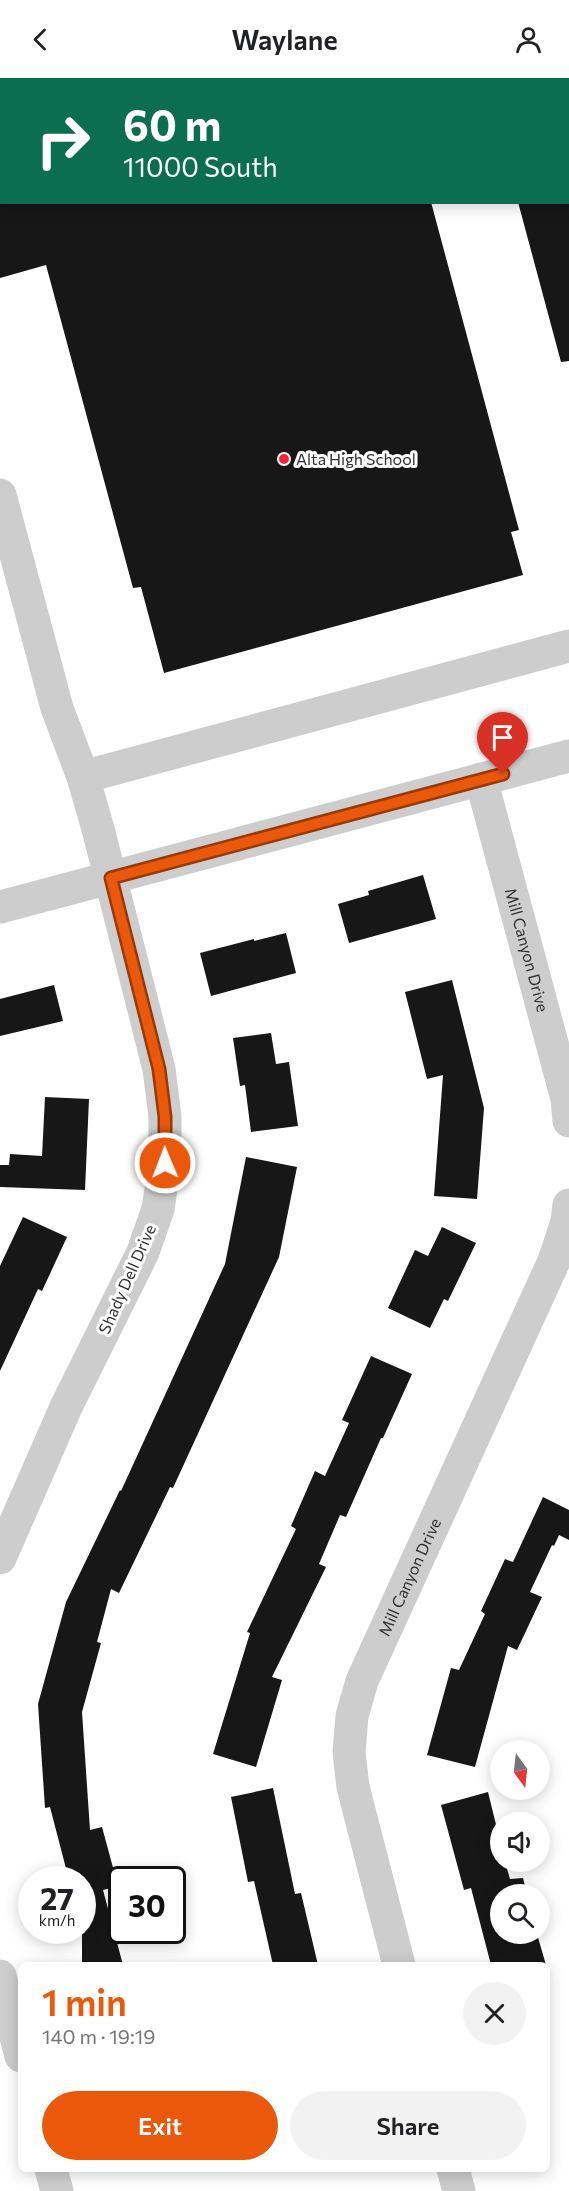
<!DOCTYPE html>
<html lang="en">
<head>
<meta charset="utf-8">
<style>
	body { margin:0; font-family:Commissioner,sans-serif; background:#f2f2f2; color:#202124; height:100vh; display:flex; flex-direction:column; font-size:22px; white-space:nowrap }
	* { box-sizing:border-box; margin:0 }
	p { font-size:20px; color:#757577 }
	.icon { flex:none; width:33px; height:33px; fill:none; stroke:currentColor; stroke-width:2; stroke-linecap:round; stroke-linejoin:round }
	.map { position:relative; flex:1; overflow:hidden }
	.details { position:absolute; left:18px; top:1884px; width:532px; height:210px; display:flex; flex-direction:column; background:#fff; border-radius:9px; box-shadow:0 3px 15px #0003 }
	.details>* { flex:none }
	.top-card { position:absolute; left:0px; top:0px; width:570px; height:126px; box-shadow:0 3px 15px #0003; background:#0b6e4f; color:#fff; overflow:hidden }
	.needle { width:39px; rotate:165deg }
	.tools { position:absolute; left:490px; top:1662px; display:grid; gap:12px }
	.tools a { display:grid; place-items:center; width:60px; height:60px; border-radius:50%; background:#fff; box-shadow:0 3px 15px #0003; font-size:30px }
	.speed { position:absolute; left:18px; top:1788px; display:flex; gap:12px; font-size:30px; font-weight:700; text-align:center }
	.speed>* { display:grid; place-content:center; width:78px; height:78px; border-radius:50%; background:#fff; box-shadow:0 3px 15px #0003; line-height:1 }
	.speed small { font-size:15px; font-weight:400 }
	.speed .limit { border:3px solid #111; border-radius:9px; background:#fff; color:#111 }
	.pin { position:absolute; display:grid; place-items:center; width:51px; height:51px; color:#fff; margin:-62px -26px; border-radius:50% 50% 50% 0; rotate:-45deg; box-shadow:0 0 6px #0007 }
	.pin .icon { rotate:45deg }
	.me { position:absolute; width:66px; margin:-33px; rotate:359deg; stroke-linejoin:round; filter:drop-shadow(0 0 4px #0008) }
	.turn { display:flex; align-items:center; gap:21px; height:126px; padding:0 24px; font-size:27px }
	.turn .icon { width:78px; height:78px; stroke-width:2.5 }
	.turn b { display:block; font-size:42px; line-height:51px }
	.round { display:grid; place-items:center; flex:none; width:63px; height:63px; border-radius:32px; background:#f2f2f2 }
	.headline { display:flex; align-items:center; justify-content:space-between; height:102px; padding:0 24px }
	h1 { font-size:36px; font-weight:600; line-height:45px; color:#ea580c }
	.cta { display:flex; gap:12px; margin-top:auto; padding:12px 24px }
	.cta a { flex:1; height:69px; border-radius:36px; background:#ea580c; color:#fff; font-size:24px; font-weight:600; line-height:69px; text-align:center }
	.cta a+a { background:#f2f2f2; color:#202124 }
	header { display:flex; justify-content:space-between; align-items:center; height:78px; padding:0 24px; background:#fff; font-size:27px; font-weight:600 }
	.map>svg:first-child { display:block }
	.building { fill:#171717 }
	.lines { fill:none; stroke-linecap:round; stroke-linejoin:round }
	.minor { stroke:#cdcdcd; stroke-width:33 }
	.route-casing { stroke:#983908; stroke-width:15 }
	.route { stroke:#ea580c; stroke-width:10 }
	.poi-dot { fill:#f42633; stroke:#fff; stroke-width:2 }
	.labels { text-anchor:middle; stroke-width:6; stroke-linejoin:round; paint-order:stroke }
	.poi-label { font-size:16px; fill:#303030; stroke:#fff; text-anchor:start }
	.street-label { font-size:16px; fill:#303030; stroke:#fff }
</style>
</head>
<body>
<header><svg class="icon" aria-label="back" viewBox="0 0 24 24"><path d="M15 5l-7 7 7 7"/></svg>Waylane<svg class="icon" aria-label="person" viewBox="0 0 24 24"><circle cx="12" cy="8" r="4"/><path d="M4 21q1-7 8-7t8 7"/></svg></header>
<div class="map">
<svg width="569" height="2113" viewBox="0 0 569 2113">
	<rect width="100%" height="100%" fill="#fff"/>
	<!-- building -->
	<path class="building" d="M 0,124 L 431,124 L 519,452 L 511,454 L 523,497 L 164,595 L 141,509 L 133,510 L 46,187 L 0,200 Z
		M 518,124 L 569,124 L 569,283 L 561,284 Z
		M 423,797 L 436,841 L 349,865 L 338,826 L 369,817 L 368,813 Z
		M 286,855 L 296,895 L 211,918 L 200,875 L 254,861 L 254,863 Z
		M 452,902 L 484,1030 L 477,1121 L 434,1118 L 443,997 L 427,1001 L 405,914 Z
		M 54,907 L 63,943 L 0,958 L 0,921 Z
		M 271,955 L 276,986 L 289,984 L 298,1048 L 251,1054 L 245,1007 L 240,1008 L 233,960 Z
		M 45,1019 L 89,1021 L 85,1112 L 0,1109 L 0,1087 L 9,1087 L 10,1076 L 42,1078 Z
		M 246,1079 L 297,1089 L 279,1179 L 173,1410 L 170,1409 L 119,1515 L 111,1511 L 97,1564 L 101,1565 L 82,1634 L 90,1752 L 102,1749 L 118,1808 L 103,1812 L 123,1887 L 82,1887 L 82,1802 L 69,1802 L 50,1729 L 45,1730 L 38,1626 L 66,1524 L 120,1412 L 121,1413 L 225,1186 Z
		M 23,1139 L 67,1159 L 42,1213 L 38,1211 L 0,1293 L 0,1188 Z
		M 442,1149 L 476,1165 L 448,1223 L 444,1221 L 430,1250 L 388,1230 L 415,1172 L 428,1178 Z
		M 371,1278 L 412,1296 L 383,1360 L 381,1360 L 346,1439 L 340,1437 L 319,1486 L 326,1489 L 272,1599 L 282,1602 L 256,1689 L 213,1676 L 250,1555 L 247,1554 L 296,1451 L 291,1448 L 315,1393 L 325,1398 L 349,1345 L 342,1342 Z
		M 543,1419 L 569,1432 L 569,1462 L 559,1457 L 554,1468 L 552,1467 L 530,1514 L 542,1519 L 517,1572 L 508,1568 L 475,1689 L 427,1677 L 451,1590 L 459,1592 L 485,1536 L 481,1533 L 505,1481 L 513,1484 Z
		M 273,1710 L 295,1816 L 301,1815 L 318,1887 L 273,1887 L 254,1803 L 248,1804 L 231,1719 Z
		M 488,1714 L 501,1767 L 501,1784 L 505,1784 L 510,1801 L 523,1800 L 527,1816 L 501,1816 L 501,1856 L 537,1856 L 546,1887 L 491,1887 L 471,1810 L 464,1812 L 441,1727 Z"/>
	<g class="lines">
		<!-- minor -->
		<g class="minor">
			<path d="M 523,0 L 524,2"/>
			<path d="M 568,25 L 569,25"/>
			<path d="M 0,417 L 57,630 L 83,699 L 98,751 L 159,991 L 165,1039 L 165,1085 L 158,1131 L 143,1174 L 66,1329 L 0,1480"/>
			<path d="M 83,699 L 569,568"/>
			<path id="s1" d="M 481,701 L 567,1021 L 569,1043"/>
			<path d="M 0,829 L 569,678"/>
			<path id="s2" d="M 399,1887 L 353,1709 L 349,1674 L 352,1638 L 362,1603 L 554,1183 L 567,1144 L 569,1127"/>
			<path d="M 0,1898 L 21,1978"/>
			<path d="M 51,2091 L 57,2113"/>
			<path d="M 453,2091 L 459,2113"/>
		</g>
	</g>
	<g class="lines">
		<!-- route casing -->
		<g class="route-casing">
			<path id="route" d="M 165,1085 L 165,1039 L 159,991 L 111,800 L 503,696"/>
		</g>
		<!-- route -->
		<use href="#route" class="route"/>
	</g>
	<!-- markers -->
	<circle class="poi-dot" cx="284" cy="381" r="6"/>
	<g class="labels">
		<!-- poi labels -->
		<g class="poi-label">
			<text x="296" y="387">Alta High School</text>
		</g>
		<!-- street labels -->
		<g class="street-label">
			<text dy="6" stroke="none"><textPath href="#s1" startOffset="177">Mill Canyon Drive</textPath></text>
			<text transform="translate(127 1201) rotate(-66)" y="6">Shady Dell Drive</text>
			<text dy="6" stroke="none"><textPath href="#s2" startOffset="406">Mill Canyon Drive</textPath></text>
		</g>
	</g>
</svg>
<div class="tools">
<a><svg class="needle" viewBox="-14 -14 28 28"><path d="M0-13l5 13h-10z" fill="#e53935"/><path d="M0 13l5-13h-10z" fill="#757577"/></svg></a>
<a><svg class="icon" aria-label="sound" viewBox="0 0 24 24"><path d="M4 9h4l5-4v14l-5-4H4zM17 9q2 3 0 6"/></svg></a>
<a><svg class="icon" aria-label="search" viewBox="0 0 24 24"><circle cx="10" cy="10" r="6"/><path d="M15 15l6 6"/></svg></a>
</div>
<div class="speed"><div>27<small>km/h</small></div><div class="limit">30</div></div>
<div class="pin" style="left:503px;top:696px;background:#d93025"><svg class="icon" aria-label="arrive" viewBox="0 0 24 24"><path d="M6 21V4h12l-3 4 3 4H6"/></svg></div>
<svg class="me" style="left:165px;top:1085px" viewBox="-20 -20 40 40"><circle r="17" fill="#ea580c" stroke="#fff" stroke-width="3"/><path d="M0-11L8 9 0 5-8 9z" fill="#fff"/></svg>
<div class="top-card">
<div class="turn"><svg class="icon" aria-label="right" viewBox="0 0 24 24"><path d="M7 20v-9h11M14 6l5 5-5 5"/></svg><div><b>60 m</b>11000 South</div></div>
</div>
<section class="details">
<div class="headline"><div><h1>1 min</h1><p>140 m · 19:19</p></div><a class="round"><svg class="icon" aria-label="close" viewBox="0 0 24 24"><path d="M6 6l12 12M18 6L6 18"/></svg></a></div>
<div class="cta"><a>Exit</a><a>Share</a></div>
</section>
</div>
</body>
</html>
